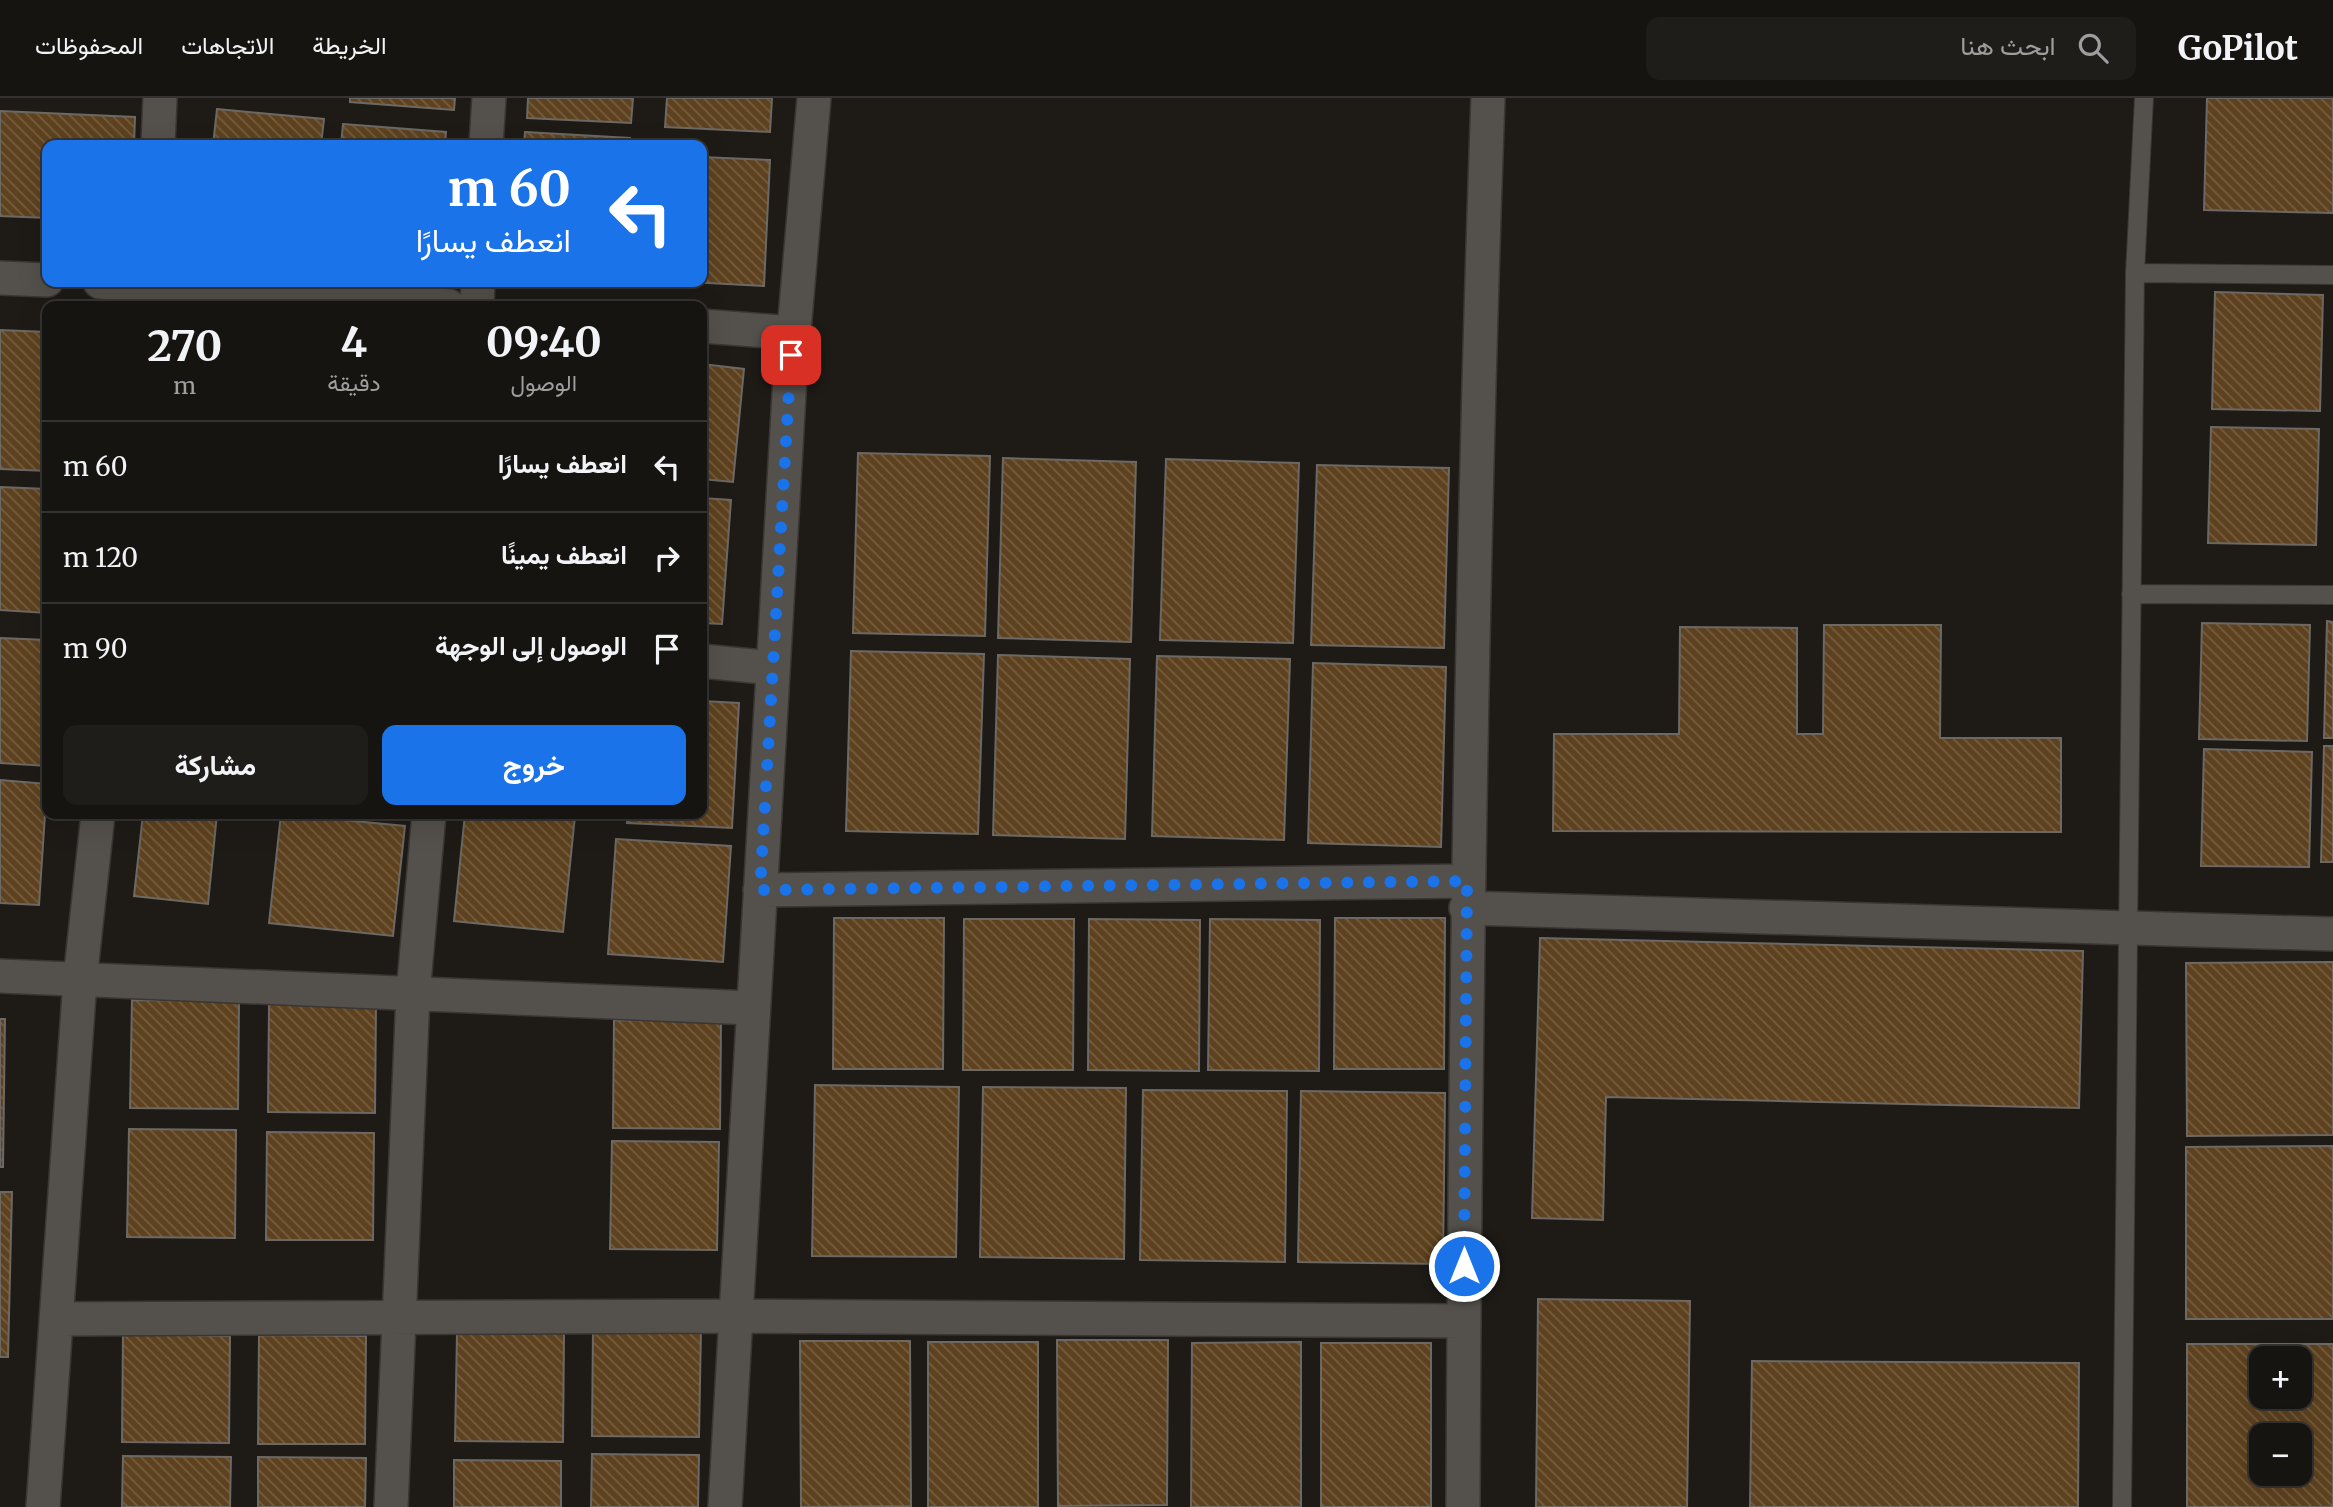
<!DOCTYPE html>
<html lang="ar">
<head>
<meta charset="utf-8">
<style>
	body { margin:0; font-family:Merriweather,Vazirmatn,serif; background:#1f1d1a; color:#f1f3f6; direction:rtl; height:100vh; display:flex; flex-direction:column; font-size:26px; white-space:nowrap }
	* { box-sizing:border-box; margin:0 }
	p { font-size:23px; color:#9e9e9f }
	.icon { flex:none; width:38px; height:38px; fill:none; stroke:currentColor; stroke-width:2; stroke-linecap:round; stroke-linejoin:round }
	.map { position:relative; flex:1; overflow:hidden; direction:ltr }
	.panel { position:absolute; left:42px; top:203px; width:665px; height:518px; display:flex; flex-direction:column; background:#161411; border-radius:14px; box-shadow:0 7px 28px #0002,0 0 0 2px #353331; direction:rtl }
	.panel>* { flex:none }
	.hud { position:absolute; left:42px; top:42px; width:665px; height:147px; border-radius:14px; box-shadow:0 7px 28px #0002,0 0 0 2px #353331; direction:rtl; background:#1a73e8; color:#fff; overflow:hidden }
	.tools { position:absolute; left:2249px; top:1248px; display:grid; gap:14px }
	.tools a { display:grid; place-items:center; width:63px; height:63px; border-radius:14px; background:#161411; box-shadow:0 7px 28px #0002,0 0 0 2px #353331; font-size:35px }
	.pin { position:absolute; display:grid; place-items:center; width:60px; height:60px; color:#fff; margin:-30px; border-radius:14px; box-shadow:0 4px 10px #0006 }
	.me { position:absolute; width:77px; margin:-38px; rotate:0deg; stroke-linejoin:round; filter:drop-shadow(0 0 5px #0008) }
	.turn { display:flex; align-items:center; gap:24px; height:147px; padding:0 21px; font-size:32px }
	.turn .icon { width:91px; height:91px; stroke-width:2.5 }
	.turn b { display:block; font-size:49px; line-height:60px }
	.eta { display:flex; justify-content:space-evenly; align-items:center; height:119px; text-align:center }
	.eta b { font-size:42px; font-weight:700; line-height:49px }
	.cta { display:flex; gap:14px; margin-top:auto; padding:14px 21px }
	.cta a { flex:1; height:80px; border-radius:14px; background:#1a73e8; color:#fff; font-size:28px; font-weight:700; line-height:80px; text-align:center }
	.cta a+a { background:#1f1d1a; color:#f1f3f6 }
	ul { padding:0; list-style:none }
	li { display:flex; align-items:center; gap:21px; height:91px; padding:0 21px; border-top:2px solid #353331 }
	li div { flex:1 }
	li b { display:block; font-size:26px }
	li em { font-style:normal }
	header { display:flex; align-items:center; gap:42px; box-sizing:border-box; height:98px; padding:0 35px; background:#161411; border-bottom:2px solid #353331 }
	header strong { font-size:33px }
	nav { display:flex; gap:38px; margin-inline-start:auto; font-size:24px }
	.search { width:490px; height:63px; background:#1f1d1a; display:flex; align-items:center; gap:18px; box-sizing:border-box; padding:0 24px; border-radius:14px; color:#9e9e9f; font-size:26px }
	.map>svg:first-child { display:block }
	.building { fill:url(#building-back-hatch); stroke:#6c6864; stroke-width:2; fill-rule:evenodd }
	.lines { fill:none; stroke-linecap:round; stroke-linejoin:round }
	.service-casing { stroke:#393634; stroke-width:20 }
	.minor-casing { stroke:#393634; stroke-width:36 }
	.service { stroke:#54504b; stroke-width:18 }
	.minor { stroke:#54504b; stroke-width:33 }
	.route { stroke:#1a73e8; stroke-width:12; stroke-dasharray:0 21.6 }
</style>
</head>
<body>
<header>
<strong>GoPilot</strong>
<div class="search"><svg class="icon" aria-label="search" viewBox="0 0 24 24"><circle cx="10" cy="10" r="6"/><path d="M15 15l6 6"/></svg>ابحث هنا</div>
<nav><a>الخريطة</a><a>الاتجاهات</a><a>المحفوظات</a></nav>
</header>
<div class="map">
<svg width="2333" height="1409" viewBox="0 0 2333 1409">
	<defs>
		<pattern id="building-back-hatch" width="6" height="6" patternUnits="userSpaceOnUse" patternTransform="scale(1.75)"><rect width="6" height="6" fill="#5e421f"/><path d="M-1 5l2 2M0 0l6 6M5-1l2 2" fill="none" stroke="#755d3f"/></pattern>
	</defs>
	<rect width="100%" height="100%" fill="#1e1b17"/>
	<!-- building -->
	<path class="building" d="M 350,0 L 455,0 L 454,12 L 350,4 Z
		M 528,0 L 633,0 L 631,25 L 527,20 Z
		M 667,0 L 772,0 L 770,34 L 665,29 Z
		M 2207,0 L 2333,0 L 2333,115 L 2204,112 Z
		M 217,11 L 324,21 L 321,47 L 213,47 Z
		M 0,13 L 135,19 L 134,47 L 47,47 L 47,120 L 0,118 Z
		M 343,26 L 446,34 L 445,47 L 341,47 Z
		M 525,34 L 630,40 L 629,47 L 524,47 Z
		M 702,59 L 770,62 L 764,188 L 689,184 L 702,184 Z
		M 2215,194 L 2323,197 L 2320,313 L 2212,311 Z
		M 0,232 L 47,234 L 47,373 L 0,371 Z
		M 702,266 L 744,271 L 733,384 L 702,381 Z
		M 2211,329 L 2319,331 L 2316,447 L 2208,445 Z
		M 858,355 L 990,358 L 985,538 L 853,535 Z
		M 1003,360 L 1136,364 L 1131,544 L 998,540 Z
		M 1166,361 L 1299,365 L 1293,545 L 1160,542 Z
		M 1317,367 L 1449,370 L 1444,550 L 1311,547 Z
		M 0,389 L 47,391 L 47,515 L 0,512 Z
		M 702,400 L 731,402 L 722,526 L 702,525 Z
		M 2327,523 L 2333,524 L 2333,640 L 2324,640 Z
		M 2202,525 L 2310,527 L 2307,643 L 2199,641 Z
		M 1824,527 L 1941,527 L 1940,640 L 2061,640 L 2061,734 L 1553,733 L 1554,636 L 1679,636 L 1680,529 L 1797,530 L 1797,636 L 1823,636 Z
		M 0,540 L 47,542 L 47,668 L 0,665 Z
		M 851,553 L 984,556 L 978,736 L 846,733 Z
		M 998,557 L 1130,561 L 1125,741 L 993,737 Z
		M 1157,558 L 1290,561 L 1284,742 L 1152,738 Z
		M 1313,565 L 1446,569 L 1441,749 L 1308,745 Z
		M 702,603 L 739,605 L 732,730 L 627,725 L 628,716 L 702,716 Z
		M 2324,648 L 2333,648 L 2333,764 L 2321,764 Z
		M 2204,651 L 2312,654 L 2309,769 L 2201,768 Z
		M 0,682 L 47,686 L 39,807 L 0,805 Z
		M 143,716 L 217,716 L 208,806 L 134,798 Z
		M 281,716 L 405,728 L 393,838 L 269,825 Z
		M 465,716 L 575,718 L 563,834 L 454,823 Z
		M 616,741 L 731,748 L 723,864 L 608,856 Z
		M 834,820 L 944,820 L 943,971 L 833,971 Z
		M 1335,820 L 1445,820 L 1444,971 L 1334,971 Z
		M 964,821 L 1074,821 L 1073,972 L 963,972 Z
		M 1089,821 L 1200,822 L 1199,973 L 1088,972 Z
		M 1210,821 L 1320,822 L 1319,973 L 1208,972 Z
		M 1540,840 L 2083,853 L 2079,1010 L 1606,999 L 1603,1122 L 1532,1120 Z
		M 2333,864 L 2333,1037 L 2187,1038 L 2186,865 Z
		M 132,902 L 239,903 L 238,1011 L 130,1010 Z
		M 269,906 L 376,907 L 375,1015 L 268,1014 Z
		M 0,921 L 5,921 L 3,1069 L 0,1069 Z
		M 614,922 L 721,923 L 720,1031 L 613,1030 Z
		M 815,987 L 959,989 L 956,1159 L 812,1158 Z
		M 983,989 L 1126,990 L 1124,1161 L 980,1159 Z
		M 1143,992 L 1287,993 L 1285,1164 L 1140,1162 Z
		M 1301,993 L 1445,995 L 1443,1166 L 1298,1164 Z
		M 129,1031 L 236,1032 L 235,1140 L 127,1139 Z
		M 267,1034 L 374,1035 L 373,1142 L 266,1142 Z
		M 612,1043 L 719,1044 L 717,1152 L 610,1151 Z
		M 2333,1048 L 2333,1221 L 2186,1221 L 2186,1049 Z
		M 0,1094 L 12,1094 L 8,1259 L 0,1259 Z
		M 1538,1201 L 1690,1203 L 1687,1409 L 1536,1409 Z
		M 593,1229 L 701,1230 L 699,1339 L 592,1338 Z
		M 457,1235 L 564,1235 L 563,1344 L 455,1343 Z
		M 123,1236 L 230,1238 L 229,1345 L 122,1344 Z
		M 259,1237 L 366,1238 L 365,1346 L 258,1346 Z
		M 1057,1242 L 1168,1242 L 1167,1407 L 1058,1408 Z
		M 800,1243 L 910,1243 L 911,1408 L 801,1409 Z
		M 928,1244 L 1038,1244 L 1038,1409 L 928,1409 Z
		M 1301,1244 L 1301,1409 L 1191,1409 L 1192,1245 Z
		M 1321,1245 L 1431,1245 L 1431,1409 L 1321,1409 Z
		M 2187,1246 L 2333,1246 L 2333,1409 L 2187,1409 ZM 2261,1260 L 2300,1260 L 2300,1298 L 2261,1298 ZM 2261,1337 L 2300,1337 L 2300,1376 L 2261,1376 Z
		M 1752,1263 L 2079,1265 L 2078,1409 L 1750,1409 Z
		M 592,1356 L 699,1357 L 698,1409 L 591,1409 Z
		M 123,1358 L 231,1359 L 230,1409 L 122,1409 Z
		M 258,1359 L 366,1360 L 365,1409 L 258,1409 Z
		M 454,1362 L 561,1363 L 561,1409 L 454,1409 Z"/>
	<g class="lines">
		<!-- service casing -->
		<g class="service-casing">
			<path id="service" d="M 2135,175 L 2333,177
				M 2131,496 L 2333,497
				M 2122,1409 L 2135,175 L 2144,0"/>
		</g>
		<!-- minor casing -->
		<g class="minor-casing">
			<path id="minor" d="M 158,47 L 160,0
				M 486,47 L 489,0
				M 0,180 L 47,182
				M 100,184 L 449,208
				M 477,208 L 478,184
				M 702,228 L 793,235
				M 702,563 L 773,570
				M 760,792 L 1467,783
				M 1466,810 L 2333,836
				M 0,878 L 752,910
				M 56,1221 L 734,1218 L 1464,1223
				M 43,1409 L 80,882 L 98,716
				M 391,1409 L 413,896 L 429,716
				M 725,1409 L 790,279 L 814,0
				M 1463,1409 C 1465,939 1471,470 1488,0"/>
		</g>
		<!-- service -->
		<use href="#service" class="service"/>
		<!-- minor -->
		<use href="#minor" class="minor"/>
	</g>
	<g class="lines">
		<!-- route -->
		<path class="route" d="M 791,257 L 760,792 L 1467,783 L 1464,1168"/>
	</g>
</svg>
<div class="tools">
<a>+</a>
<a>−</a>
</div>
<div class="pin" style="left:791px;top:257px;background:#d93025"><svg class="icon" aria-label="arrive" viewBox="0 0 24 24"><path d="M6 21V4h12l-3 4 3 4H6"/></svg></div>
<svg class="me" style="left:1464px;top:1168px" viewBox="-20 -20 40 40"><circle r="17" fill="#1a73e8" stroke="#fff" stroke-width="3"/><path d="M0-11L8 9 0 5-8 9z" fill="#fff"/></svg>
<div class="hud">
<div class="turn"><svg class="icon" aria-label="left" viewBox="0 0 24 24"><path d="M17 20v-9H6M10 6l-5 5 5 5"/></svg><div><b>60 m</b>انعطف يسارًا</div></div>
</div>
<section class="panel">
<div class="eta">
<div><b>09:40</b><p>الوصول</p></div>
<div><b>4</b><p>دقيقة</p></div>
<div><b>270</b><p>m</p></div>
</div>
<ul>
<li><svg class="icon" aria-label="left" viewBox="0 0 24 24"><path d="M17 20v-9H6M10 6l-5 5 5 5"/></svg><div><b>انعطف يسارًا</b></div><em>60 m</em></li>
<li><svg class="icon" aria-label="right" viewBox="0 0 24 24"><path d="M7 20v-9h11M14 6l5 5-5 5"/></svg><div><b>انعطف يمينًا</b></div><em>120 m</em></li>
<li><svg class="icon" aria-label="arrive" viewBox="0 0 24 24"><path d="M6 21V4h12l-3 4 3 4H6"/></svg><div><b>الوصول إلى الوجهة</b></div><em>90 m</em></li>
</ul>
<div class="cta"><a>خروج</a><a>مشاركة</a></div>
</section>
</div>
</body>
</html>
